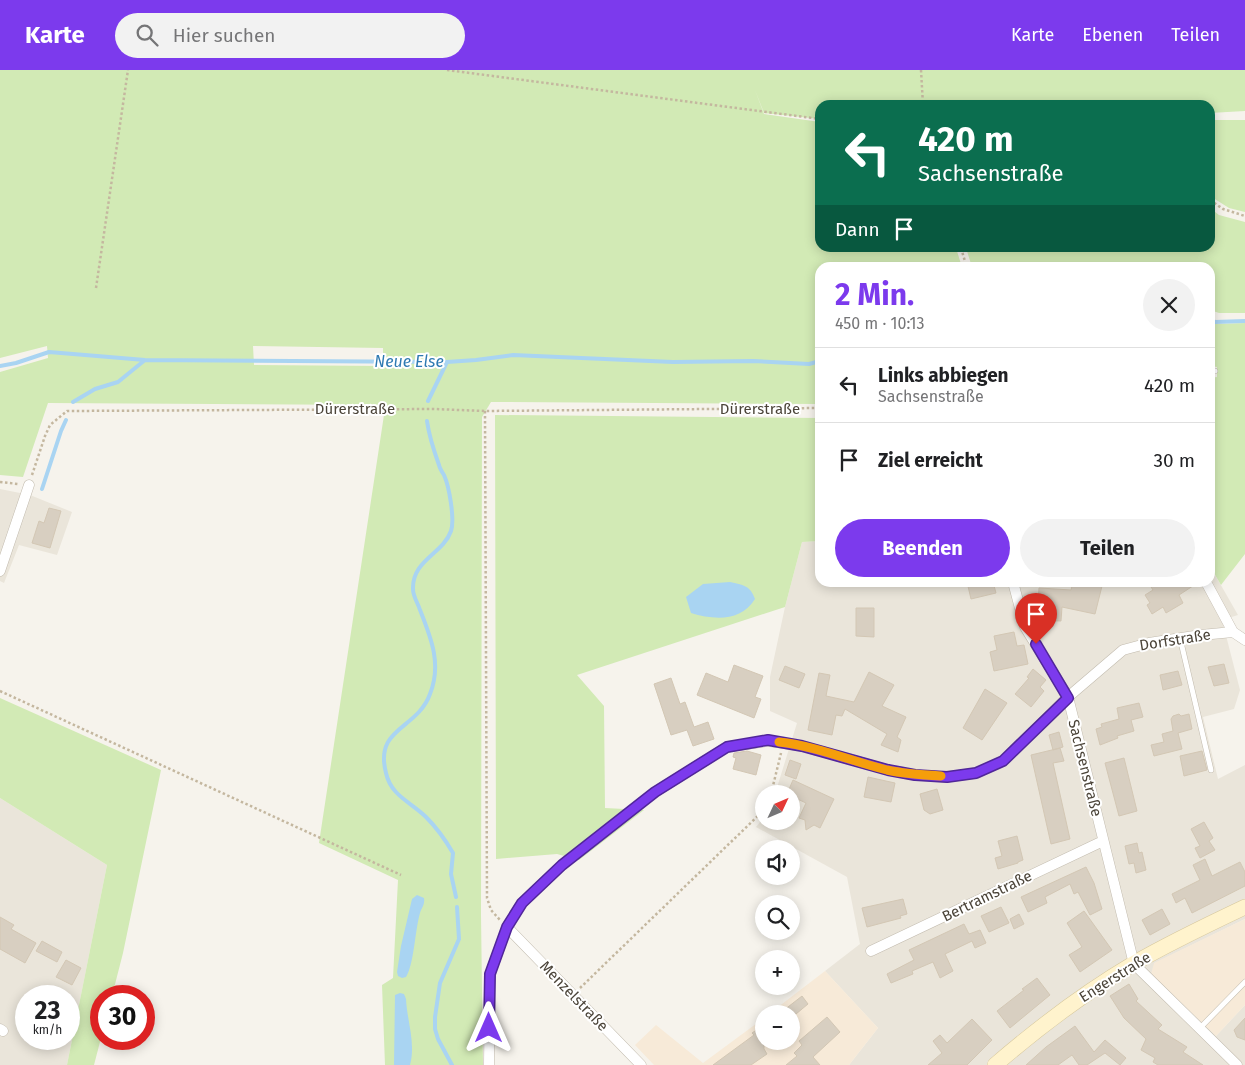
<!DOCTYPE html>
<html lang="de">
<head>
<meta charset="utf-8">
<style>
	body { margin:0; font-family:"Fira Sans",sans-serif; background:#f2f2f2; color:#202124; height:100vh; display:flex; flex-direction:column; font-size:19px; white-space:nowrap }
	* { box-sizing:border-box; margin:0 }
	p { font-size:16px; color:#757577 }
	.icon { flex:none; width:28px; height:28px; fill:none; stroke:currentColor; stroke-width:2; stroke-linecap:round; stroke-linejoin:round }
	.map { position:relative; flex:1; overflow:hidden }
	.details { position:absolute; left:815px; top:192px; width:400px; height:325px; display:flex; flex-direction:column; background:#fff; border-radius:15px; box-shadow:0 2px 12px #0003 }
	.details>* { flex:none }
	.guide { position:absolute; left:815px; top:30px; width:400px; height:152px; border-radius:15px; box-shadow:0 2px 12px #0003; background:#0b6e4f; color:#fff; overflow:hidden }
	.needle { width:32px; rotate:46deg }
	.fabs { position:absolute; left:755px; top:715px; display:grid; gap:10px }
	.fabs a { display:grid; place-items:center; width:45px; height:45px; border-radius:50%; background:#fff; box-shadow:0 2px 12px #0003; font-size:25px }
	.speed { position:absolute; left:15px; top:915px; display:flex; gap:10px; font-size:25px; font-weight:700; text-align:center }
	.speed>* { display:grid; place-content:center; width:65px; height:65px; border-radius:50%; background:#fff; box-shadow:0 2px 12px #0003; line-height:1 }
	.speed small { font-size:12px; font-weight:400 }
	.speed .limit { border:8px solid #d22; background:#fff; color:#111 }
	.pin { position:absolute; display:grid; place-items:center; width:42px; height:42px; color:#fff; margin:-51px -21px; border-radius:50% 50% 50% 0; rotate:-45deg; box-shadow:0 0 5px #0007 }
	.pin .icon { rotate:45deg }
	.me { position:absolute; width:55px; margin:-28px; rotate:0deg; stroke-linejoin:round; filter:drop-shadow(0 0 4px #0008) }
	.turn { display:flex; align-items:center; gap:18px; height:105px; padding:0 20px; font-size:22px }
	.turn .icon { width:65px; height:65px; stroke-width:2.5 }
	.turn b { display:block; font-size:35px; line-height:42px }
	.then { display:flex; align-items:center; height:48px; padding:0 20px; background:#0003; gap:10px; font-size:19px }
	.round { display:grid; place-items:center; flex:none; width:52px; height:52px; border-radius:26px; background:#f2f2f2 }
	.overview { display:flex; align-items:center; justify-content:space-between; height:85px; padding:0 20px }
	h1 { font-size:30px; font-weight:700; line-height:38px; color:#7c3aed }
	.button { display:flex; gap:10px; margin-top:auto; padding:10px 20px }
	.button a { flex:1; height:58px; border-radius:30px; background:#7c3aed; color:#fff; font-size:20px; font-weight:700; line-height:58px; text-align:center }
	.button a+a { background:#f2f2f2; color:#202124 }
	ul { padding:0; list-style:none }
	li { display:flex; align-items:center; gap:15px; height:75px; padding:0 20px; border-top:1px solid #e0e0e0 }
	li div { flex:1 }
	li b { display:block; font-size:19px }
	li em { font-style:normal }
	header { display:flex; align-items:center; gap:30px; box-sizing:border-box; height:70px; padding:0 25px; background:#7c3aed; color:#fff }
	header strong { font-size:24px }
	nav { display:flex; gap:28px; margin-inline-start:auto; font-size:18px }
	.search { width:350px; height:45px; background:#f2f2f2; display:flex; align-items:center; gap:12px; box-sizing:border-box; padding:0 18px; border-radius:28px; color:#757577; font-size:19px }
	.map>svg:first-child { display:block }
	.residential { fill:#eae5da; fill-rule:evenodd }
	.commercial { fill:#f7ead8 }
	.green { fill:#d2eab5; fill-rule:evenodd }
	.water { fill:#a9d4f2 }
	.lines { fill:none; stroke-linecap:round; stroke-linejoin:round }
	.stream { stroke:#a9d4f2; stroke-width:4 }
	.building { fill:#d8cfc1; stroke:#d3c7b4 }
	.service-casing { stroke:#c2bbae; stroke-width:6 }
	.minor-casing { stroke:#c2bbae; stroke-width:11 }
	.secondary-casing { stroke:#d6c79b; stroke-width:16 }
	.path { stroke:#c4b79f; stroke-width:2.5; stroke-dasharray:2.5 2.5; stroke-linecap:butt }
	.service { stroke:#fff; stroke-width:5 }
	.minor { stroke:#fff; stroke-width:10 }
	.secondary { stroke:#fff3cd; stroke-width:15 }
	.route-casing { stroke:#51269a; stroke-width:12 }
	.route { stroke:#7c3aed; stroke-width:9 }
	.slow { stroke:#f59e0b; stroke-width:9 }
	.labels { text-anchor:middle; stroke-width:4; stroke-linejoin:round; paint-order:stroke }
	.street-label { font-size:15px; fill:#4b4439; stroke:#fff }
	.water-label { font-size:16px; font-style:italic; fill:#2e7ab2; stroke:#fff }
</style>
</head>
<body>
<header>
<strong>Karte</strong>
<div class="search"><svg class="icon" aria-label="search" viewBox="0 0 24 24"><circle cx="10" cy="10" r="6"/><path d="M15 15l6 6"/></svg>Hier suchen</div>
<nav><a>Karte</a><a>Ebenen</a><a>Teilen</a></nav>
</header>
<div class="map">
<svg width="1245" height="995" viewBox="0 0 1245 995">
	<rect width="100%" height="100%" fill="#f6f3ec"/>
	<!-- residential -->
	<path class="residential" d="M 0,419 L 30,425 L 72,442 L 57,485 L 19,475 L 4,513 L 0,511 Z
		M 820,471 L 820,512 L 1210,512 L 1210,496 L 1238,545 L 1222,550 L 1240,620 L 1234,639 L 1203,647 L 1218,709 L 1245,695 L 1245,849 L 1155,893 L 1216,966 L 1245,935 L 1245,995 L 849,995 L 878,958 L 825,901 L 860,874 L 847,807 L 756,757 L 764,747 L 764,751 L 791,751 L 791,724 L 775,724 L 797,653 L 770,641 L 770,607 L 785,537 L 802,472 Z
		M 0,728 L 107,795 L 67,995 L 0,995 ZM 26,926 L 69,926 L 69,969 L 26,969 Z"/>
	<!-- commercial -->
	<path class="commercial" d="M 1245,849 L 1245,935 L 1216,966 L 1151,904 L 1154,893 Z
		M 825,901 L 878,958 L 849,995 L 654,995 L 635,975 L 656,955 L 703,993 L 764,948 L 764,971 L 791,971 L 791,944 L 769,944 Z"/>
	<!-- green -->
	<path class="green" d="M 0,0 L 1245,0 L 1245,41 L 1210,43 L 1210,35 L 820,35 L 820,49 L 764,43 L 755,20 L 764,44 L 820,52 L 820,178 L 956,178 L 962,197 L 820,198 L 820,334 L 491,332 L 482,347 L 481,845 L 483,995 L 385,995 L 382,915 L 393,908 L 398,810 L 319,773 L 384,345 L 383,335 L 48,333 L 23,407 L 0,405 L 0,302 L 48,288 L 47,276 L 0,288 ZM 253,276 L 383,278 L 383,296 L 254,295 Z
		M 1210,50 L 1245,50 L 1245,142 L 1229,138 L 1210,126 Z
		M 1210,138 L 1219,145 L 1245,152 L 1245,243 L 1219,243 L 1210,240 L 1210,198 L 972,197 L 966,178 L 1210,178 Z
		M 1210,252 L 1216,254 L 1245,253 L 1245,484 L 1221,515 L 1210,496 L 1210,308 L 1217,307 L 1217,297 L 1210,296 Z
		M 495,345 L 820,348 L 820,471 L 802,472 L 785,537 L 577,605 L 604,636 L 605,738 L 644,740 L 579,790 L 557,784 L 496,789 Z
		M 0,628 L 161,700 L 123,883 L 112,926 L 101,926 L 101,968 L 94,995 L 67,995 L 107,795 L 0,728 Z"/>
	<!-- water -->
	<path class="water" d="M 730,512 C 743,515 750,515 755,529 C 741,552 714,550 691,543 L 686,527 L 703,514 Z
		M 417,825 L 424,828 C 425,835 422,837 420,843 C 415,860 414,895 406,907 L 402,908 L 398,906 L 397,902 L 401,876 L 412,829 Z
		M 400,923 L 404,924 L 406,929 C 407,951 416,973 410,995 L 394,995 L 395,925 Z"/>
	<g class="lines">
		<!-- stream -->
		<path class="stream" d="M 1210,249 L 1215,252 L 1245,251
			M 0,296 L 16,293 L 49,282 L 145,290 L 447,292 L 476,290 L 513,285 L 673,292 L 753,291 L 809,294 L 820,291
			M 428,331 L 447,292
			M 73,332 L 95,319 L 118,312 L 145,290
			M 427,351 C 429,366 434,381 439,395 C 440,399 442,402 444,405 C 449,416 455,449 451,461 C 443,484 412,490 413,519 C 413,527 418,533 420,540 C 431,568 442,594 430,624 C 417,660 374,657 386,703 C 391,726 411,732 426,747 C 436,757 446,771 453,783 L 451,804 L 456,827
			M 42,419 L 61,361 L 66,350
			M 452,995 L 438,969 L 435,959 L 435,947 L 440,913 L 459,869 L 457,837"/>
	</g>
	<!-- building -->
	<path class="building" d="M 49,438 L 61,441 L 50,478 L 32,473 L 39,451 L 44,453 Z
		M 967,512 L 993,512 L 996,523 L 971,529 Z
		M 1073,512 L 1103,512 L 1095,544 L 1062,537 L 1061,551 L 1037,550 L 1039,518 L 1071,520 Z
		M 1148,512 L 1199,512 L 1179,525 L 1183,533 L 1166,543 L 1163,537 L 1152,544 L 1147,535 L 1150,533 L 1145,525 L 1153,520 Z
		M 856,538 L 874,538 L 874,567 L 856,566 Z
		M 1014,562 L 1017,576 L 1024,575 L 1028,594 L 994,601 L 990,582 L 997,580 L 994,566 Z
		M 1224,594 L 1229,613 L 1214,616 L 1208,597 Z
		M 734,595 L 763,606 L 755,627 L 761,629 L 754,648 L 697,625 L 706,603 L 728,612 Z
		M 785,596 L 805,604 L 799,618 L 779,610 Z
		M 1033,599 L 1046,610 L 1040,617 L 1044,621 L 1031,637 L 1015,624 L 1029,608 L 1027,607 Z
		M 1178,601 L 1182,615 L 1163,620 L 1160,605 Z
		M 869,602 L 894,615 L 882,636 L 906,647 L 897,667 L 901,670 L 898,682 L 881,675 L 887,664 L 845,639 L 842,646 L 836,645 L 832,665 L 808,660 L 819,603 L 830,605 L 826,626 L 854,632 Z
		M 671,608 L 680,634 L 685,632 L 694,657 L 708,652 L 714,669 L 693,676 L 687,660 L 671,665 L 654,614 Z
		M 985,619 L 1007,633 L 982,670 L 963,658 Z
		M 1139,633 L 1143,647 L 1131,650 L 1134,661 L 1117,666 L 1118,668 L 1100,675 L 1096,659 L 1102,657 L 1101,654 L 1119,649 L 1117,638 Z
		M 1179,644 L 1181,646 L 1189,644 L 1192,659 L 1178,663 L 1182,679 L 1154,686 L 1151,675 L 1164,672 L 1162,664 L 1173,661 L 1171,649 L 1173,646 Z
		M 1059,662 L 1063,677 L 1053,680 L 1049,665 Z
		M 1060,678 L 1064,691 L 1053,693 L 1070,769 L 1051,774 L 1031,685 Z
		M 747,681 L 761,685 L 756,705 L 733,699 L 736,688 L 733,687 L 734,683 Z
		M 1202,681 L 1207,700 L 1184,706 L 1180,686 Z
		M 1124,688 L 1137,741 L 1119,746 L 1105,693 Z
		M 790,690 L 801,694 L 796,709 L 785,705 Z
		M 868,707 L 895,713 L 891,732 L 864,727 Z
		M 793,710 L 834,729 L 820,758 L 814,755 L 806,760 L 805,750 L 799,748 L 806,733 L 791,726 L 791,724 L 787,724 Z
		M 937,719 L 943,740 L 930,744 L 924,740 L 920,724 Z
		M 1204,752 L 1213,768 L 1209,771 L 1215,780 L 1200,788 L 1195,778 L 1200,776 L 1191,759 Z
		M 1017,766 L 1023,790 L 1018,792 L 1018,793 L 998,799 L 995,788 L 1002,786 L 998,771 Z
		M 1137,773 L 1139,783 L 1142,782 L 1146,800 L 1136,803 L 1134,793 L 1129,794 L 1125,776 Z
		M 1205,789 L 1212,806 L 1240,792 L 1245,802 L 1245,816 L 1192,843 L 1185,828 L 1176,833 L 1172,824 L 1200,810 L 1193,795 Z
		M 1086,797 L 1094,813 L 1102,839 L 1090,845 L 1078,822 L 1074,824 L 1070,814 L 1045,827 L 1047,833 L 1028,842 L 1021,827 Z
		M 903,829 L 907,844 L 900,846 L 901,848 L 867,857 L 862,838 Z
		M 1001,837 L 1009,853 L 989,862 L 981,846 Z
		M 1162,839 L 1170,854 L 1150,865 L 1142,850 Z
		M 1084,841 L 1112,880 L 1080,902 L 1069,885 L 1082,877 L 1067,853 Z
		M 1019,844 L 1024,854 L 1014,859 L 1010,849 Z
		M 0,847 L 14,855 L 11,859 L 36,873 L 25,893 L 0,879 Z
		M 964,854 L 969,864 L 980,860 L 986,873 L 975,878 L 972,871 L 945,884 L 953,901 L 940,908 L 933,892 L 912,901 L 913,904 L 891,913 L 887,904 L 914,890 L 909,880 Z
		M 42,871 L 62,882 L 57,892 L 36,881 Z
		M 66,890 L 81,898 L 72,915 L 56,907 Z
		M 1037,908 L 1050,925 L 1010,958 L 997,941 L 1024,920 L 1022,919 Z
		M 1129,914 L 1138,929 L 1136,931 L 1162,955 L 1158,959 L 1187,977 L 1183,982 L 1203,995 L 1158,995 L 1153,992 L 1155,988 L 1141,980 L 1146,969 L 1124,948 L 1110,926 Z
		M 802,926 L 808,934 L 796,944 L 779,944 Z
		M 827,947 L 840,962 L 813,987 L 820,995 L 786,995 L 797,986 L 794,983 L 802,975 L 799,971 Z
		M 1245,948 L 1245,970 L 1237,967 L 1234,960 Z
		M 972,949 L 992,970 L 967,995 L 928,995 L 942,983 L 933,971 L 940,965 L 947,973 Z
		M 764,955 L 764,979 L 767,984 L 751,995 L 713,995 L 754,965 L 752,963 Z
		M 1075,956 L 1094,982 L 1105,970 L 1126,988 L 1120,995 L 1105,983 L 1087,995 L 1079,995 L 1072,985 L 1058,995 L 1026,995 L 1046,977 Z"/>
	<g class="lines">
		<!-- service casing -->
		<g class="service-casing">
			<path id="service" d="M 1210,302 L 1215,301
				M 1180,568 L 1211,700
				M 1200,958 L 1245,912"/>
		</g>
		<!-- minor casing -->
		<g class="minor-casing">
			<path id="minor" d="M 0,501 L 29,415
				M 1013,512 L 1025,557 L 1068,627 L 1134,894 L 1237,995
				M 1206,512 L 1233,562 L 1245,570
				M 507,857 L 641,995
				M 871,881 L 1103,771
				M 0,959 L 3,961
				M 489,995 L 490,904 L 507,857 L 522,833 L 562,795 L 655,722 L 727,677 L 768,671 L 802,676 L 888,700 L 915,705 L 947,707 L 976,703 L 1003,691 L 1068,627 L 1123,580 L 1149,573 L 1201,565 L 1233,562"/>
		</g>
		<!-- secondary casing -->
		<g class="secondary-casing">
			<path id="secondary" d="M 995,995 C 1038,958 1084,923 1133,894 C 1169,873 1207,855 1245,837"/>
		</g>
		<!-- path -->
		<path class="path" d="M 447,0 L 820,49
			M 921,0 L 923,35
			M 1210,130 L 1223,139 L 1245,146
			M 961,178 L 967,198
			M 96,218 L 128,0
			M 485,341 L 487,828 L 491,840 L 500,850
			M 32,405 L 45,366 L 50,355 L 67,341 L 434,339 L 485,341 L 820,338
			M 0,412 L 18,414
			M 0,621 L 401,805
			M 771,724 L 781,683
			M 580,918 L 764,740"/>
		<!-- service -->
		<use href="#service" class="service"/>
		<!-- minor -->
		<use href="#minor" class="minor"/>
		<!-- secondary -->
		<use href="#secondary" class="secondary"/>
	</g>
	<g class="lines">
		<!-- route casing -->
		<g class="route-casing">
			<path id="route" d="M 489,958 L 490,904 L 507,857 L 522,833 L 562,795 L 655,722 L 727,677 L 768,670 L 802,676 L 888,700 L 915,705 L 947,707 L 976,703 L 1003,691 L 1068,628 L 1036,574"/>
		</g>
		<!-- route -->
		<use href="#route" class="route"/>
		<!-- slow -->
		<path class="slow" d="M 779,672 C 816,676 851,691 887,700 C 905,704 923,705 941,706"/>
	</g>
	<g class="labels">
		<!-- street labels -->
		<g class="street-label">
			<text x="355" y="344">Dürerstraße</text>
			<text x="760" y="344">Dürerstraße</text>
			<text transform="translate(1175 570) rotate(-9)" y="5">Dorfstraße</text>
			<text transform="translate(1085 698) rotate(76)" y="5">Sachsenstraße</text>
			<text transform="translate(987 826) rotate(-26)" y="5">Bertramstraße</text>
			<text transform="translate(1115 907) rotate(-32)" y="5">Engerstraße</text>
			<text transform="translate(574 926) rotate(46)" y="5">Menzelstraße</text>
		</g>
		<!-- water labels -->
		<g class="water-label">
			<text x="409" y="297">Neue Else</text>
		</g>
	</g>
</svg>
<div class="fabs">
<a><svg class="needle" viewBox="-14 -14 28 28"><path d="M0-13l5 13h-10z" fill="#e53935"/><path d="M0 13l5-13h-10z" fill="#757577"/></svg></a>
<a><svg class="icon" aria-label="sound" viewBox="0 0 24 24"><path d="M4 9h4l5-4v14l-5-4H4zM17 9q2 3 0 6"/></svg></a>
<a><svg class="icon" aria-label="search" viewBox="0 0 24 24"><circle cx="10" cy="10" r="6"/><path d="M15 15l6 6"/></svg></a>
<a>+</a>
<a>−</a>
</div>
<div class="speed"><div>23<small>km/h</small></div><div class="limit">30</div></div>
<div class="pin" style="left:1036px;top:574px;background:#d93025"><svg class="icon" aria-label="arrive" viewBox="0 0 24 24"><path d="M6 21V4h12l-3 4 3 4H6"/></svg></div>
<svg class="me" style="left:489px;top:958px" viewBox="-20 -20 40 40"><path d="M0-17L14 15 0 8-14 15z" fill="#7c3aed" stroke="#fff" stroke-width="4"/></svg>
<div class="guide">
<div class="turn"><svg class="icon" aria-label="left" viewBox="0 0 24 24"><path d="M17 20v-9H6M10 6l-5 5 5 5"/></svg><div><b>420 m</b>Sachsenstraße</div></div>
<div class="then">Dann<svg class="icon" aria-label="arrive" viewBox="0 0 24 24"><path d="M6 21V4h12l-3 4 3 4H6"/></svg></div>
</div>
<section class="details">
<div class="overview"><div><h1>2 Min.</h1><p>450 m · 10:13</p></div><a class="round"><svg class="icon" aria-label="close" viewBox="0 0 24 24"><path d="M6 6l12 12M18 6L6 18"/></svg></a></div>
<ul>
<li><svg class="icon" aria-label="left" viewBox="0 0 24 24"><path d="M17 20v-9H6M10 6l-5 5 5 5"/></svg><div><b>Links abbiegen</b><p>Sachsenstraße</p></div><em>420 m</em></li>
<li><svg class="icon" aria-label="arrive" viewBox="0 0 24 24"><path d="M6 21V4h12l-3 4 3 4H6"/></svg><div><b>Ziel erreicht</b></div><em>30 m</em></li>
</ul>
<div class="button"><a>Beenden</a><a>Teilen</a></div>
</section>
</div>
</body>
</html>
